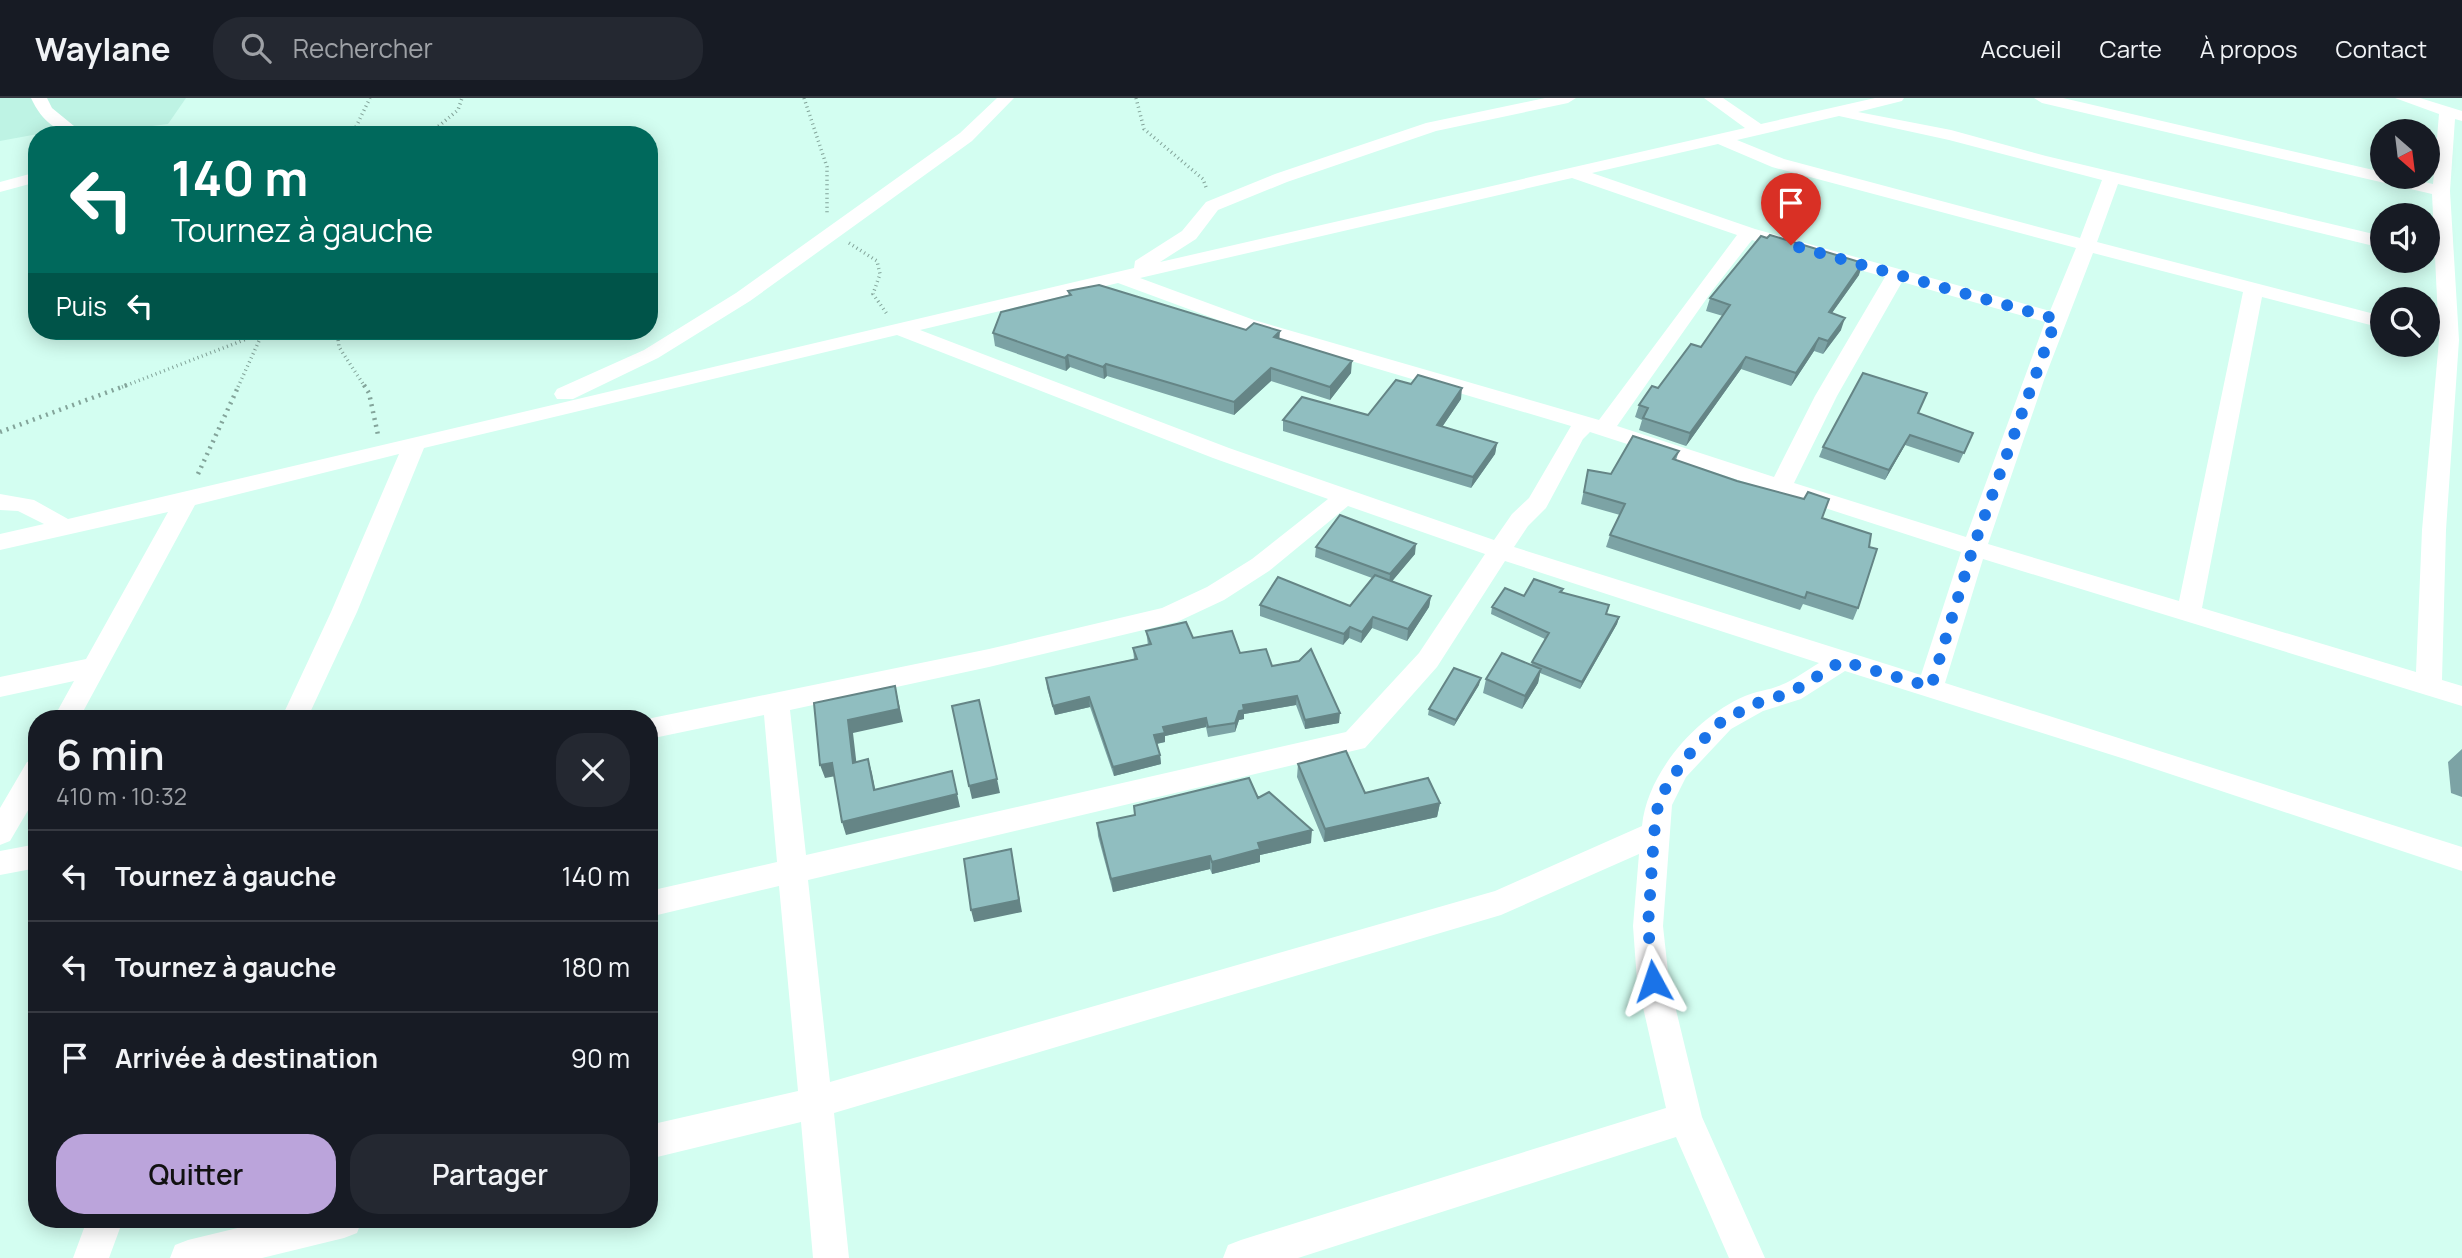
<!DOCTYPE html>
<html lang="fr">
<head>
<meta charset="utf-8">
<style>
	body { margin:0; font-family:Manrope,sans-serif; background:#242831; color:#f1f3f6; height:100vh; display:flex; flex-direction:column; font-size:26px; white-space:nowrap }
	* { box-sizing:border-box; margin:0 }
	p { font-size:23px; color:#9ea1a6 }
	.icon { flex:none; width:38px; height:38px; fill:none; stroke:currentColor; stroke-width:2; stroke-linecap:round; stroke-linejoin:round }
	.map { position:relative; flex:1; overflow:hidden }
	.sheet { position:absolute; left:28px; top:612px; width:630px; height:518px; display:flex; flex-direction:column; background:#171b24; border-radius:28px; box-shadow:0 4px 18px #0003 }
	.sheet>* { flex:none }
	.guide { position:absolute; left:28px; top:28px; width:630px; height:214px; border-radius:28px; box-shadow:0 4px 18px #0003; background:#00695c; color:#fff; overflow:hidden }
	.needle { width:46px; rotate:152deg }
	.tools { position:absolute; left:2370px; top:21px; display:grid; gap:14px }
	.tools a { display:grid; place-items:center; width:70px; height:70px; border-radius:50%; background:#171b24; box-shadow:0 4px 18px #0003; font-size:35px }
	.pin { position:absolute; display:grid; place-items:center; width:60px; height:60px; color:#fff; margin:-72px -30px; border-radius:50% 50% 50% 0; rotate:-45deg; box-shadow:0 0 7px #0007 }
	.pin .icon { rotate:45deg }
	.me { position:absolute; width:77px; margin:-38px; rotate:355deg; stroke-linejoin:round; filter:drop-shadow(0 0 5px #0008) }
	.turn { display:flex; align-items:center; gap:24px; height:147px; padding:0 28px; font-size:32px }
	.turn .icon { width:91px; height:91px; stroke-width:2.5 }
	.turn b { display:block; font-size:49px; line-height:60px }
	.then { display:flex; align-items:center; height:66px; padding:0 28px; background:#0003; gap:14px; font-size:26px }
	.round { display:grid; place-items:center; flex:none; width:74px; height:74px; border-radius:28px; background:#242831 }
	.overview { display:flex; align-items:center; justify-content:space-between; height:119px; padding:0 28px }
	h1 { font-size:42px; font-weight:600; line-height:52px }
	.cta { display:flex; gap:14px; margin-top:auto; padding:14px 28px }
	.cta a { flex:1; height:80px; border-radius:28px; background:#bba4db; color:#111; font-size:28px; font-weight:600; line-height:80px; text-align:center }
	.cta a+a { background:#242831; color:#f1f3f6 }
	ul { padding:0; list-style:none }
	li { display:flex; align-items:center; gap:21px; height:91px; padding:0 28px; border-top:2px solid #363941 }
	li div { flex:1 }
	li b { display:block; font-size:26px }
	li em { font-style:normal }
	header { display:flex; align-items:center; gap:42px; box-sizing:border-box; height:98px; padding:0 35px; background:#171b24; border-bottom:2px solid #363941 }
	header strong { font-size:33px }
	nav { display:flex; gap:38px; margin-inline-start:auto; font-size:24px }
	.search { width:490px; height:63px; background:#242831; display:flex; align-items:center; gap:18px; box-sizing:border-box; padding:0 24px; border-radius:28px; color:#9ea1a6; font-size:26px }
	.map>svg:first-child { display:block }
	.built { fill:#bef3e4 }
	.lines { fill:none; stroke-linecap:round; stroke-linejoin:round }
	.path-far1 { stroke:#83a49a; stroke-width:3.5; stroke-dasharray:1 3.5; stroke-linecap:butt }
	.path { stroke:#83a49a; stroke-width:4.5; stroke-dasharray:2 5; stroke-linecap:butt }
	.minor { fill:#fff; fill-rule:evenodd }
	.wall { fill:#7ca3a5 }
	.shaded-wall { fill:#658586 }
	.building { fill:#90bec0; stroke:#658586; stroke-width:2 }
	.route { stroke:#1a73e8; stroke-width:12; stroke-dasharray:0 21.6 }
</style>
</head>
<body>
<header>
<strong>Waylane</strong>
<div class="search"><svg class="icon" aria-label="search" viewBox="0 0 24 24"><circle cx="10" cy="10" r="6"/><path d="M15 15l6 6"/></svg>Rechercher</div>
<nav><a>Accueil</a><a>Carte</a><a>À propos</a><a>Contact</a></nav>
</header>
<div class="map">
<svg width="2462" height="1160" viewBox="0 0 2462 1160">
	<rect width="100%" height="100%" fill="#d3fef1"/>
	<!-- built -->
	<path class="built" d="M 0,0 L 186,0 L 168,26 L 81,37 L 54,33 L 0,43 Z"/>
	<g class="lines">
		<!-- path-far1 -->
		<path class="path-far1" d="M 804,0 L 827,69 L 827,115
			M 1136,0 L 1144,31 L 1203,81 L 1207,92
			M 352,37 L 370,0
			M 428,37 L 458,12 L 462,0
			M 849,145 L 877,163 L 880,176 L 873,196 L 887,216
			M 337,233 L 339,249 L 365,289
			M 122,289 L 262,235
			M 238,289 L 263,234"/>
		<!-- path -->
		<path class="path" d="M 364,287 L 369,295 L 378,337
			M 0,334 L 127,287
			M 198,376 L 239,287"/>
		<!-- minor -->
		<path class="minor" d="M 31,0 L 47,0 L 52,10 L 85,37 C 59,37 42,24 31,0 Z
			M 997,0 L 1014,0 L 972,43 L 750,203 L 658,260 L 573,301 L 557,301 L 554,296 L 557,291 L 644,252 L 736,195 L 960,35 Z
			M 1545,0 L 1576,0 L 1568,5 L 1436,33 L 1287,84 L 1218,112 L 1196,141 L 1160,164 L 1745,30 L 1704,0 L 1723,0 L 1761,26 L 1875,0 L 1904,0 L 1902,3 L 1858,14 L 1951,32 L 2046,58 L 2382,138 L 2382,150 L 2118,86 L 2097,144 L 2382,218 L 2382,230 L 2262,199 L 2202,510 L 2416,574 L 2422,432 L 2439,242 L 2432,96 L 2042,5 L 2034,0 L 2063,0 L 2382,74 L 2382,79 L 2403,79 L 2433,86 L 2439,16 L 2395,0 L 2420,0 L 2462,13 L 2462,23 L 2455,21 L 2450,93 L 2459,242 L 2446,432 L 2442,582 L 2462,588 L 2462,608 L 1983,461 L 1945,585 L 2462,749 L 2462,773 L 2131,663 L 1845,573 L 1801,601 L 1763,613 L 1731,631 L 1686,679 L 1672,707 L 1663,828 L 1669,883 L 1702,1019 L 1765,1160 L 1729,1160 L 1676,1039 L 1298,1160 L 1223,1160 L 1228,1147 L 1241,1142 L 1666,1010 L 1637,883 L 1633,828 L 1639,756 L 1501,817 L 834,1015 L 849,1160 L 813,1160 L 801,1024 L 649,1061 L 649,1027 L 798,993 L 779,788 L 649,819 L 649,793 L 777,764 L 764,617 L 649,641 L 647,621 L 989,551 L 1162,510 L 1207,489 L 1252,461 L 1328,401 L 1213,360 L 897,237 L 424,350 L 357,514 L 307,621 L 281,621 L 331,514 L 399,356 L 195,407 L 79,621 L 53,621 L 74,583 L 0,599 L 0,579 L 86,561 L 168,414 L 0,452 L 0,436 L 44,426 L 18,413 L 0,412 L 0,396 L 34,402 L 68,421 L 1134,170 L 1135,163 L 1182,133 L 1206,104 L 1275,76 L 1426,25 ZM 1839,18 L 1949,42 L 2102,82 L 2080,140 L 1784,61 L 1737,42 ZM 1718,46 L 1772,69 L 2076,150 L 2050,213 L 1755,131 L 1592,75 ZM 1572,80 L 1737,137 L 1599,322 L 1254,222 L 1140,180 ZM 1752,142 L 1885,179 L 1815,298 L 1774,379 L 1617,328 L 1712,193 ZM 2093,155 L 2243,194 L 2179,503 L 1988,446 L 2044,282 ZM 1902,184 L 2045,224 L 1966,439 L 1794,385 L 1837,298 ZM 1118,185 L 1240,230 L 1571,328 L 1529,400 L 1512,416 L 1494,442 L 1229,350 L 920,232 ZM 1590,334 L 1961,454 L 1921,577 L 1514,449 L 1528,428 L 1546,410 L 1583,341 ZM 1348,408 L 1485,456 L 1419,555 L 1346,634 L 806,757 L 790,612 L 989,569 L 1177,524 L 1224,502 L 1269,473 ZM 1505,463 L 1819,565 C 1807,572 1794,582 1781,587 C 1770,592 1756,593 1745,598 C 1696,619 1647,675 1642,728 L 1495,793 L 830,984 L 808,782 L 1365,650 L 1437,569 Z
			M 37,74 L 37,84 L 0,94 L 0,84 Z
			M 37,661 L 37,697 L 10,743 L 0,747 L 0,710 L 27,664 Z
			M 37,746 L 37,770 L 0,777 L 0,753 Z
			M 87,1122 L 123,1122 L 109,1160 L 73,1160 Z
			M 271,1122 L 362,1122 L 357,1135 L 344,1140 L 262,1160 L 170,1160 L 175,1147 L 188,1142 Z"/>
	</g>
	<!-- wall -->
	<path class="wall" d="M 1859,177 L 1832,215 L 1841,232 L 1823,256 L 1814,253 L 1791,288 L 1741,271 L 1686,348 L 1639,332 L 1642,322 L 1635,319 L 1639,307 L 1658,290 L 1701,249 L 1723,218 L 1706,213 L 1710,200 Z
		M 1068,193 L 1246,232 L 1279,241 L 1351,275 L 1330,302 L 1271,283 L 1234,317 L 1107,278 L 1104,281 L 1070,269 L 1066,273 L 995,248 L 993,235 L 1069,198 Z
		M 1461,301 L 1442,329 L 1497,345 L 1495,356 L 1471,390 L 1283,333 L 1283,322 L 1368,317 Z
		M 1918,315 L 1973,335 L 1959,365 L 1905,347 L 1885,382 L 1819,359 L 1823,349 Z
		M 1679,353 L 1676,362 L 1822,420 L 1858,510 L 1853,522 L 1803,506 L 1800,512 L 1606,449 L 1610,437 L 1620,417 L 1581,406 L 1588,372 L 1611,376 Z
		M 1316,449 L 1415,456 L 1392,483 L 1431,498 L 1429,509 L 1407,543 L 1372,530 L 1361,545 L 1349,540 L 1343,547 L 1260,518 L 1260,507 L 1350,508 L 1372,480 L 1315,459 Z
		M 1563,491 L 1562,495 L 1607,516 L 1619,519 L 1617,526 L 1580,591 L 1540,575 L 1538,585 L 1522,611 L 1483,595 L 1486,581 L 1531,567 L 1532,564 L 1545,541 L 1491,516 L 1492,509 Z
		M 1146,533 L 1193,540 L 1240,555 L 1272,568 L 1339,625 L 1305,631 L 1296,607 L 1244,616 L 1244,621 L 1239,622 L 1235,634 L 1208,639 L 1206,629 L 1165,638 L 1165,644 L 1157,646 L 1160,657 L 1161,666 L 1114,678 L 1090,609 L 1055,617 L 1047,590 L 1046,580 L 1134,561 L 1133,550 L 1148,547 Z
		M 1479,587 L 1454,628 L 1428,617 L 1429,611 Z
		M 2462,651 L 2462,699 L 2451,695 L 2448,664 Z
		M 1298,666 L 1365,695 L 1440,705 L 1437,719 L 1324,744 L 1297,679 Z
		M 1258,700 L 1311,745 L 1260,757 L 1260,764 L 1212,776 L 1210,771 L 1113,794 L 1098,738 L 1097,725 Z"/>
	<!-- shaded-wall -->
	<path class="shaded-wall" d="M 1863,165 L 1859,177 L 1824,226 L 1829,214 Z
		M 1845,220 L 1841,232 L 1823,256 L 1828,243 Z
		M 1280,233 L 1279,245 L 1274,239 Z
		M 1819,240 L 1814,253 L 1791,288 L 1796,275 Z
		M 1068,257 L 1070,269 L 1066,273 L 1065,260 Z
		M 1746,259 L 1741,271 L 1686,348 L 1690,335 Z
		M 1352,263 L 1351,275 L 1330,302 L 1330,289 Z
		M 1106,266 L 1107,278 L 1104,281 L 1103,269 Z
		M 1271,270 L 1271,283 L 1234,317 L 1234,304 Z
		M 1462,290 L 1461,301 L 1436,338 L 1437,327 Z
		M 1910,337 L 1905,347 L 1885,382 L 1889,372 Z
		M 1497,345 L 1495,356 L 1471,390 L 1473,379 Z
		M 1416,446 L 1415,456 L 1389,487 L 1390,476 Z
		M 1431,498 L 1429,509 L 1407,543 L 1408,531 Z
		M 1373,519 L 1372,530 L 1361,545 L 1362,534 Z
		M 1619,519 L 1617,526 L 1580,591 L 1582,584 Z
		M 1350,529 L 1349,540 L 1343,547 L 1344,536 Z
		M 1541,571 L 1538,585 L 1522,611 L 1525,598 Z
		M 1481,580 L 1479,587 L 1454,628 L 1456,622 Z
		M 895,588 L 903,624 L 853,635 L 858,678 L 853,665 L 848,622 Z
		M 1297,598 L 1296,607 L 1244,616 L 1244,621 L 1239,622 L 1235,634 L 1235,625 L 1239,613 L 1243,607 Z
		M 1089,599 L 1090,609 L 1055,617 L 1053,608 Z
		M 1340,615 L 1339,625 L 1305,631 L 1305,622 Z
		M 1206,620 L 1206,629 L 1165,638 L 1165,644 L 1155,646 L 1154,637 L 1163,629 Z
		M 1160,657 L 1161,666 L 1114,678 L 1113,669 Z
		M 868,661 L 872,675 L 878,705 L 874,692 Z
		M 832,665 L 836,678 L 825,680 L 820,667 Z
		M 952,673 L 960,709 L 846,737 L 842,724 Z
		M 997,681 L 1000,695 L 972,701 L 969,688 Z
		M 1440,705 L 1437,719 L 1324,744 L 1325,731 Z
		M 1312,732 L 1311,745 L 1260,757 L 1260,764 L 1212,776 L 1212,764 L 1258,745 Z
		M 1210,758 L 1210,771 L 1113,794 L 1111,781 Z
		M 1013,764 L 1022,814 L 974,824 L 971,812 Z"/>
	<!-- building -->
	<path class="building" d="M 1770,137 L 1863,165 L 1829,214 L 1845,220 L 1828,243 L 1819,240 L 1796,275 L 1746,259 L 1690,335 L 1643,320 L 1648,310 L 1639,307 L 1652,288 L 1658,290 L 1691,246 L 1701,249 L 1730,207 L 1710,200 L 1761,138 L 1767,140 Z
		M 1099,187 L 1246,232 L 1254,225 L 1280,233 L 1274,239 L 1352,263 L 1330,289 L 1271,270 L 1234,304 L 1106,266 L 1103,269 L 1068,257 L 1065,260 L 993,235 L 1001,214 L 1071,197 L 1068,193 Z
		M 1863,275 L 1927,295 L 1918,315 L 1973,335 L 1964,355 L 1910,337 L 1889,372 L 1823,349 Z
		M 1418,277 L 1462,290 L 1437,327 L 1497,345 L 1473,379 L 1283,322 L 1302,299 L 1368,317 L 1396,282 L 1411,286 Z
		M 1633,338 L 1679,353 L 1673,361 L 1737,383 L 1804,401 L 1808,394 L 1829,401 L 1822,420 L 1871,436 L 1869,449 L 1877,451 L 1858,510 L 1807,494 L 1805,500 L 1610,437 L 1625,406 L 1584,394 L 1588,372 L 1611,376 Z
		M 1340,417 L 1416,446 L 1390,476 L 1316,449 Z
		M 1375,477 L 1431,498 L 1408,531 L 1373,519 L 1362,534 L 1350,529 L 1344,536 L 1260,507 L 1278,479 L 1350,508 Z
		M 1534,481 L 1563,491 L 1560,494 L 1609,507 L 1606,516 L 1619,519 L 1582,584 L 1532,564 L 1549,535 L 1492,509 L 1505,490 L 1524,498 Z
		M 1186,524 L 1193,540 L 1232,533 L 1240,555 L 1266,551 L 1272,568 L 1299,563 L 1311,551 L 1340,615 L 1305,622 L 1297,598 L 1243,607 L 1244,612 L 1239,613 L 1235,625 L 1208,629 L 1206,620 L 1163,629 L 1165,635 L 1154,637 L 1160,657 L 1113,669 L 1089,599 L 1053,608 L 1046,580 L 1137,561 L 1133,550 L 1151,546 L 1146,533 Z
		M 1502,555 L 1541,571 L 1525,598 L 1486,581 Z
		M 1454,570 L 1481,580 L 1456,622 L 1429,611 Z
		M 895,588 L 899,611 L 848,622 L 853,665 L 868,661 L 874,692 L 952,673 L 957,696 L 842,724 L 832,665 L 820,667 L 814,605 Z
		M 979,602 L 997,681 L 969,688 L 952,608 Z
		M 1346,653 L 1365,695 L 1428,680 L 1440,705 L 1325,731 L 1298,666 Z
		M 1249,680 L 1258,700 L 1269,694 L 1312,732 L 1258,745 L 1260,751 L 1212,764 L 1210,758 L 1111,781 L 1097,725 L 1135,717 L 1134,708 Z
		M 1011,751 L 1019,802 L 971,812 L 964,761 Z"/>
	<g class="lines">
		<!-- route -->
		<path class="route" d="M 1653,883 L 1648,828 L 1654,736 L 1658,707 L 1668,685 L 1691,654 L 1721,624 L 1754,606 L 1792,594 L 1842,563 L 1931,589 L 1973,450 L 2056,221 L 1791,147"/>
	</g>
</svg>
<div class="tools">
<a><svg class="needle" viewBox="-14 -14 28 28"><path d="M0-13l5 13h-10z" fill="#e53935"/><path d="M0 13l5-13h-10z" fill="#9ea1a6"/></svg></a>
<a><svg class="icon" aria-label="sound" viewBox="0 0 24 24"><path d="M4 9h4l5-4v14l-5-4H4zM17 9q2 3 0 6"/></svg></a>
<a><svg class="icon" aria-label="search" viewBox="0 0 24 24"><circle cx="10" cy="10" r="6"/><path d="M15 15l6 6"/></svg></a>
</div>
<div class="pin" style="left:1791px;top:147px;background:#d93025"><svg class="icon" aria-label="arrive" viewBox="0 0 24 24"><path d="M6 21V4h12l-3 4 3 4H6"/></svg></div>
<svg class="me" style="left:1653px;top:883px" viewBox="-20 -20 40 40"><path d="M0-17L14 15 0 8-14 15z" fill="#1a73e8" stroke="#fff" stroke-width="4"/></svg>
<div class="guide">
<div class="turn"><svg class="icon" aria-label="left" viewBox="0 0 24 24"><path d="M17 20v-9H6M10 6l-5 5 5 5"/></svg><div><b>140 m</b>Tournez à gauche</div></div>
<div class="then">Puis<svg class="icon" aria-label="left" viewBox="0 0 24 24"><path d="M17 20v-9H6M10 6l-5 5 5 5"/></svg></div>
</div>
<section class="sheet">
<div class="overview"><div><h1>6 min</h1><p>410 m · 10:32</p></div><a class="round"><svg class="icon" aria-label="close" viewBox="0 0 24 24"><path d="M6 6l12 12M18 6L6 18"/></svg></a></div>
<ul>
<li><svg class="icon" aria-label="left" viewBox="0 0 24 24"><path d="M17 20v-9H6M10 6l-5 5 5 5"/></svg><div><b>Tournez à gauche</b></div><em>140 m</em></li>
<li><svg class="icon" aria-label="left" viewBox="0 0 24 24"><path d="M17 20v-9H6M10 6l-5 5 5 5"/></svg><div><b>Tournez à gauche</b></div><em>180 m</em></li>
<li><svg class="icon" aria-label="arrive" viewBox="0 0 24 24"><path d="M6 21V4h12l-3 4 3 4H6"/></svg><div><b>Arrivée à destination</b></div><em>90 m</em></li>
</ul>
<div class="cta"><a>Quitter</a><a>Partager</a></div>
</section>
</div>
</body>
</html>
